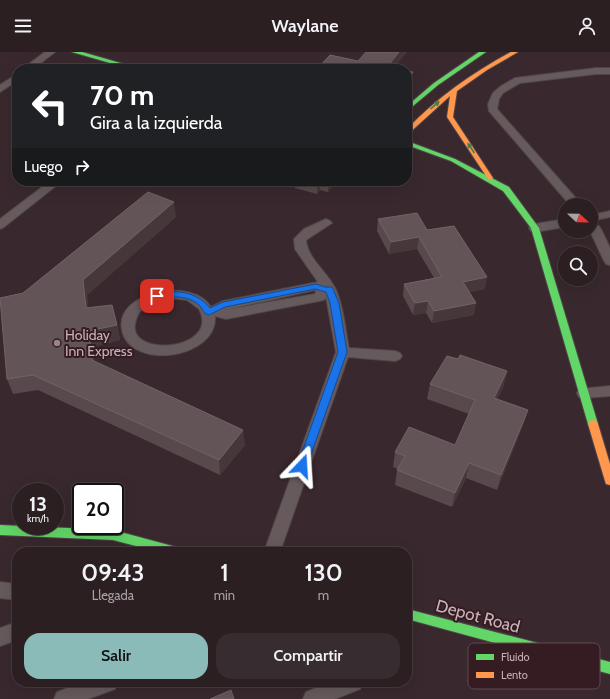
<!DOCTYPE html>
<html lang="es">
<head>
<meta charset="utf-8">
<style>
	body { margin:0; font-family:Cabin,sans-serif; background:#372c2f; color:#f1f3f6; height:100vh; display:flex; flex-direction:column; font-size:15px; white-space:nowrap }
	* { box-sizing:border-box; margin:0 }
	p { font-size:13px; color:#a6a2a5 }
	.icon { flex:none; width:22px; height:22px; fill:none; stroke:currentColor; stroke-width:2; stroke-linecap:round; stroke-linejoin:round }
	.map { position:relative; flex:1; overflow:hidden }
	.details { position:absolute; left:12px; top:495px; width:400px; height:140px; display:flex; flex-direction:column; background:#2b1f22; border-radius:16px; box-shadow:0 4px 16px #0002,0 0 0 1px #473d40 }
	.details>* { flex:none }
	.guide { position:absolute; left:12px; top:12px; width:400px; height:122px; border-radius:16px; box-shadow:0 4px 16px #0002,0 0 0 1px #473d40; background:#202124; color:#fff; overflow:hidden }
	.needle { width:26px; rotate:112deg }
	.controls { position:absolute; left:558px; top:146px; display:grid; gap:8px }
	.controls a { display:grid; place-items:center; width:40px; height:40px; border-radius:50%; background:#2b1f22; box-shadow:0 4px 16px #0002,0 0 0 1px #473d40; font-size:20px }
	.speed { position:absolute; left:12px; top:431px; display:flex; gap:8px; font-size:20px; font-weight:700; text-align:center }
	.speed>* { display:grid; place-content:center; width:52px; height:52px; border-radius:50%; background:#2b1f22; box-shadow:0 4px 16px #0002,0 0 0 1px #473d40; line-height:1 }
	.speed small { font-size:10px; font-weight:400 }
	.speed .limit { border:2px solid #111; border-radius:6px; background:#fff; color:#111 }
	.pin { position:absolute; display:grid; place-items:center; width:34px; height:34px; color:#fff; margin:-17px; border-radius:8px; box-shadow:0 2px 6px #0006 }
	.me { position:absolute; width:44px; margin:-22px; rotate:20deg; stroke-linejoin:round; filter:drop-shadow(0 0 3px #0008) }
	.turn { display:flex; align-items:center; gap:14px; height:84px; padding:0 12px; font-size:18px }
	.turn .icon { width:52px; height:52px; stroke-width:2.5 }
	.turn b { display:block; font-size:28px; line-height:34px }
	.then { display:flex; align-items:center; height:38px; padding:0 12px; background:#0003; gap:8px; font-size:15px }
	.eta { display:flex; justify-content:space-evenly; align-items:center; height:68px; text-align:center }
	.eta b { font-size:24px; font-weight:600; line-height:28px }
	.button { display:flex; gap:8px; margin-top:auto; padding:8px 12px }
	.button a { flex:1; height:46px; border-radius:16px; background:#8bbbb9; color:#111; font-size:16px; font-weight:600; line-height:46px; text-align:center }
	.button a+a { background:#372c2f; color:#f1f3f6 }
	header { display:flex; justify-content:space-between; align-items:center; height:52px; padding:0 12px; background:#2b1f22; font-size:18px; font-weight:600 }
	.map>svg:first-child { display:block }
	.lines { fill:none; stroke-linecap:round; stroke-linejoin:round }
	.lane-casing { stroke:#514649; stroke-width:2 }
	.fast-casing { stroke:#514649; stroke-width:2 }
	.slow-casing { stroke:#514649; stroke-width:2 }
	.lane { fill:#665a5c; fill-rule:evenodd }
	.fast { fill:#63d668; fill-rule:evenodd }
	.slow { fill:#ff974d; fill-rule:evenodd }
	.wall { fill:#57494c }
	.shaded-wall { fill:#46373b }
	.building { fill:#635458; stroke:#736367 }
	.oneway { fill:#4c7945 }
	.route { fill:#1a73e8; stroke:#114b97 }
	.poi-dot { fill:#978388; stroke:#341c22; stroke-width:1.5 }
	.labels { text-anchor:middle; stroke-width:4; stroke-linejoin:round; paint-order:stroke }
	.poi-label { font-size:14px; fill:#cab3b8; stroke:#341c22; text-anchor:start }
	.near-street-label { font-size:17px; fill:#cab3b8; stroke:#341c22 }
	.key { fill:#341c22; stroke:#61494f; stroke-width:1 }
	.key-label { font-size:11px; fill:#cab3b8 }
</style>
</head>
<body>
<header><svg class="icon" aria-label="menu" viewBox="0 0 24 24"><path d="M4 6h16M4 12h16M4 18h16"/></svg>Waylane<svg class="icon" aria-label="person" viewBox="0 0 24 24"><circle cx="12" cy="8" r="4"/><path d="M4 21q1-7 8-7t8 7"/></svg></header>
<div class="map">
<svg width="610" height="647" viewBox="0 0 610 647">
	<rect width="100%" height="100%" fill="#39292e"/>
	<g class="lines">
		<!-- lane casing -->
		<g class="lane-casing">
			<path id="lane" d="M 45,0 L 55,0 L 33,17 L 22,17 Z
				M 596,16 L 610,16 L 610,22 L 596,22 L 520,31 L 503,41 L 499,47 L 497,57 L 582,153 L 570,153 L 489,59 L 488,52 L 493,41 L 501,34 L 515,26 Z
				M 17,22 L 17,29 L 0,40 L 0,33 Z
				M 50,129 L 62,129 L 4,175 L 0,177 L 0,167 Z
				M 610,159 L 610,165 L 591,169 L 591,163 Z
				M 326,167 L 330,169 L 332,171 L 306,188 C 308,208 328,220 336,238 C 344,256 345,277 349,296 L 395,299 L 400,301 L 402,304 L 400,307 L 395,309 L 348,305 L 280,500 L 264,500 L 336,300 L 326,245 L 324,248 L 319,249 L 226,267 L 215,264 C 218,307 130,319 122,278 C 114,240 192,224 211,255 L 223,249 L 318,230 L 295,197 L 294,187 L 304,177 ZM 315,238 L 316,239 L 315,242 L 225,258 ZM 170,246 L 187,248 L 199,257 C 222,300 118,308 137,265 C 142,252 157,248 170,246 Z
				M 565,167 L 565,175 L 535,180 L 531,179 L 529,176 L 531,173 L 535,172 Z
				M 595,173 L 599,174 L 601,177 L 610,196 L 610,213 L 606,212 L 604,209 L 590,179 L 591,174 Z
				M 610,334 L 610,344 L 584,346 L 579,345 L 577,341 L 579,337 Z
				M 0,530 L 17,532 L 17,548 L 0,546 Z
				M 17,570 L 17,588 L 0,594 L 0,576 Z
				M 84,630 L 117,630 L 115,637 L 88,647 L 54,647 L 57,640 Z
				M 331,630 L 362,630 L 360,637 L 335,647 L 303,647 L 306,640 Z"/>
		</g>
		<!-- fast casing -->
		<g class="fast-casing">
			<path id="fast" d="M 72,0 L 82,0 L 141,17 L 131,17 Z
				M 479,0 L 486,0 L 438,33 L 407,59 L 407,54 L 434,31 Z
				M 407,89 L 455,107 L 509,135 L 539,176 L 598,372 L 596,375 L 590,375 L 588,372 L 531,176 L 503,139 L 451,109 L 407,93 Z
				M 0,473 L 113,478 L 176,495 L 180,497 L 181,500 L 159,500 L 113,488 L 0,483 Z
				M 407,557 L 610,610 L 610,622 L 407,567 Z"/>
		</g>
		<!-- slow casing -->
		<g class="slow-casing">
			<path id="slow" d="M 511,0 L 518,0 L 487,18 L 457,39 L 453,65 L 493,126 L 492,127 L 488,127 L 447,65 L 450,44 L 407,83 L 407,77 C 437,46 472,21 511,0 Z
				M 593,368 L 596,369 L 598,372 L 610,412 L 610,433 L 606,432 L 605,429 L 588,372 L 590,369 Z"/>
		</g>
		<!-- lane -->
		<use href="#lane" class="lane"/>
		<!-- fast -->
		<use href="#fast" class="fast"/>
		<!-- slow -->
		<use href="#slow" class="slow"/>
	</g>
	<!-- wall -->
	<path class="wall" d="M 295,129 L 336,129 L 328,140 L 320,138 L 317,142 L 295,136 Z
		M 176,165 L 87,243 L 88,256 L 117,273 L 120,288 L 93,295 L 94,309 L 245,393 L 220,423 L 38,338 L 13,342 L 7,327 L 23,241 Z
		M 378,167 L 427,178 L 485,237 L 469,240 L 474,263 L 432,271 L 426,261 L 413,263 L 403,244 L 404,232 L 434,226 L 417,197 L 389,202 L 377,179 Z
		M 458,307 L 507,319 L 503,335 L 497,347 L 528,358 L 523,373 L 497,438 L 466,426 L 452,455 L 395,433 L 397,418 L 398,417 L 393,415 L 395,400 L 455,393 L 469,362 L 427,347 L 430,332 Z"/>
	<!-- shaded-wall -->
	<path class="shaded-wall" d="M 399,0 L 407,0 L 393,17 L 387,15 Z
		M 413,20 L 412,31 L 407,38 L 407,28 Z
		M 318,129 L 320,129 L 320,138 L 317,142 L 317,130 Z
		M 328,129 L 336,129 L 328,140 Z
		M 174,150 L 176,165 L 87,243 L 90,271 L 86,256 L 83,228 Z
		M 419,185 L 417,197 L 389,202 L 391,190 Z
		M 487,225 L 485,237 L 461,242 L 463,230 Z
		M 428,249 L 426,261 L 413,263 L 415,251 Z
		M 476,251 L 474,263 L 432,271 L 434,259 Z
		M 117,273 L 120,288 L 93,295 L 96,323 L 92,308 L 89,279 Z
		M 507,319 L 503,335 L 490,361 L 494,346 Z
		M 528,358 L 523,373 L 497,438 L 501,423 Z
		M 243,378 L 245,393 L 220,423 L 219,408 Z
		M 469,411 L 466,426 L 452,455 L 455,441 Z"/>
	<!-- building -->
	<path class="building" d="M 366,0 L 399,0 L 387,15 L 398,17 L 317,17 L 330,3 L 358,9 Z
		M 407,19 L 413,20 L 407,28 Z
		M 148,140 L 174,150 L 83,228 L 86,256 L 112,253 L 117,273 L 89,279 L 92,308 L 243,378 L 219,408 L 33,323 L 7,327 L 0,246 L 23,241 Z
		M 417,161 L 427,178 L 454,174 L 487,225 L 463,230 L 476,251 L 434,259 L 428,249 L 415,251 L 404,232 L 442,225 L 419,185 L 391,190 L 378,167 Z
		M 460,303 L 507,319 L 494,346 L 528,358 L 501,423 L 469,411 L 455,441 L 397,418 L 405,404 L 395,400 L 409,375 L 455,393 L 475,348 L 430,332 L 447,304 L 458,307 Z
		M 231,638 L 234,647 L 210,647 Z"/>
	<!-- one-way arrows -->
	<defs><path id="oneway-solid" d="M-6-.8H1V-3.2L6.5 0L1 3.2V.8H-6Z"/></defs>
	<g class="oneway">
		<use href="#oneway-solid" transform="translate(435 53) rotate(-42)"/>
		<use href="#oneway-solid" transform="translate(471 96) rotate(-124)"/>
	</g>
	<!-- route -->
	<path class="route" d="M 316,232 L 325,235 L 332,235 L 333,237 L 339,251 L 347,300 L 307,414 L 306,417 L 299,417 L 297,414 L 338,300 L 330,251 L 326,240 L 315,237 L 225,255 L 209,263 C 204,262 203,258 200,254 C 189,243 172,244 157,247 L 153,244 L 154,242 C 174,237 197,239 210,256 L 223,250 Z"/>
	<!-- markers -->
	<circle class="poi-dot" cx="57" cy="291" r="4"/>
	<g class="labels">
		<!-- poi labels -->
		<g class="poi-label">
			<text x="65" y="288">Holiday<tspan x="65" dy="16">Inn Express</tspan></text>
		</g>
		<!-- near-street labels -->
		<g class="near-street-label">
			<text transform="translate(478 564) rotate(15)" y="6">Depot Road</text>
		</g>
	</g>
	<!-- legend -->
	<rect x="468" y="591" width="132" height="46" rx="6" class="key"/>
	<rect x="476" y="602" width="18" height="6" fill="#63d668"/>
	<rect x="476" y="620" width="18" height="6" fill="#ff974d"/>
	<g class="key-label">
		<text x="501" y="609">Fluido</text>
		<text x="501" y="627">Lento</text>
	</g>
</svg>
<div class="controls">
<a><svg class="needle" viewBox="-14 -14 28 28"><path d="M0-13l5 13h-10z" fill="#e53935"/><path d="M0 13l5-13h-10z" fill="#a6a2a5"/></svg></a>
<a><svg class="icon" aria-label="search" viewBox="0 0 24 24"><circle cx="10" cy="10" r="6"/><path d="M15 15l6 6"/></svg></a>
</div>
<div class="speed"><div>13<small>km/h</small></div><div class="limit">20</div></div>
<div class="pin" style="left:157px;top:244px;background:#d93025"><svg class="icon" aria-label="arrive" viewBox="0 0 24 24"><path d="M6 21V4h12l-3 4 3 4H6"/></svg></div>
<svg class="me" style="left:302px;top:414px" viewBox="-20 -20 40 40"><path d="M0-17L14 15 0 8-14 15z" fill="#1a73e8" stroke="#fff" stroke-width="4"/></svg>
<div class="guide">
<div class="turn"><svg class="icon" aria-label="left" viewBox="0 0 24 24"><path d="M17 20v-9H6M10 6l-5 5 5 5"/></svg><div><b>70 m</b>Gira a la izquierda</div></div>
<div class="then">Luego<svg class="icon" aria-label="right" viewBox="0 0 24 24"><path d="M7 20v-9h11M14 6l5 5-5 5"/></svg></div>
</div>
<section class="details">
<div class="eta">
<div><b>09:43</b><p>Llegada</p></div>
<div><b>1</b><p>min</p></div>
<div><b>130</b><p>m</p></div>
</div>
<div class="button"><a>Salir</a><a>Compartir</a></div>
</section>
</div>
</body>
</html>
